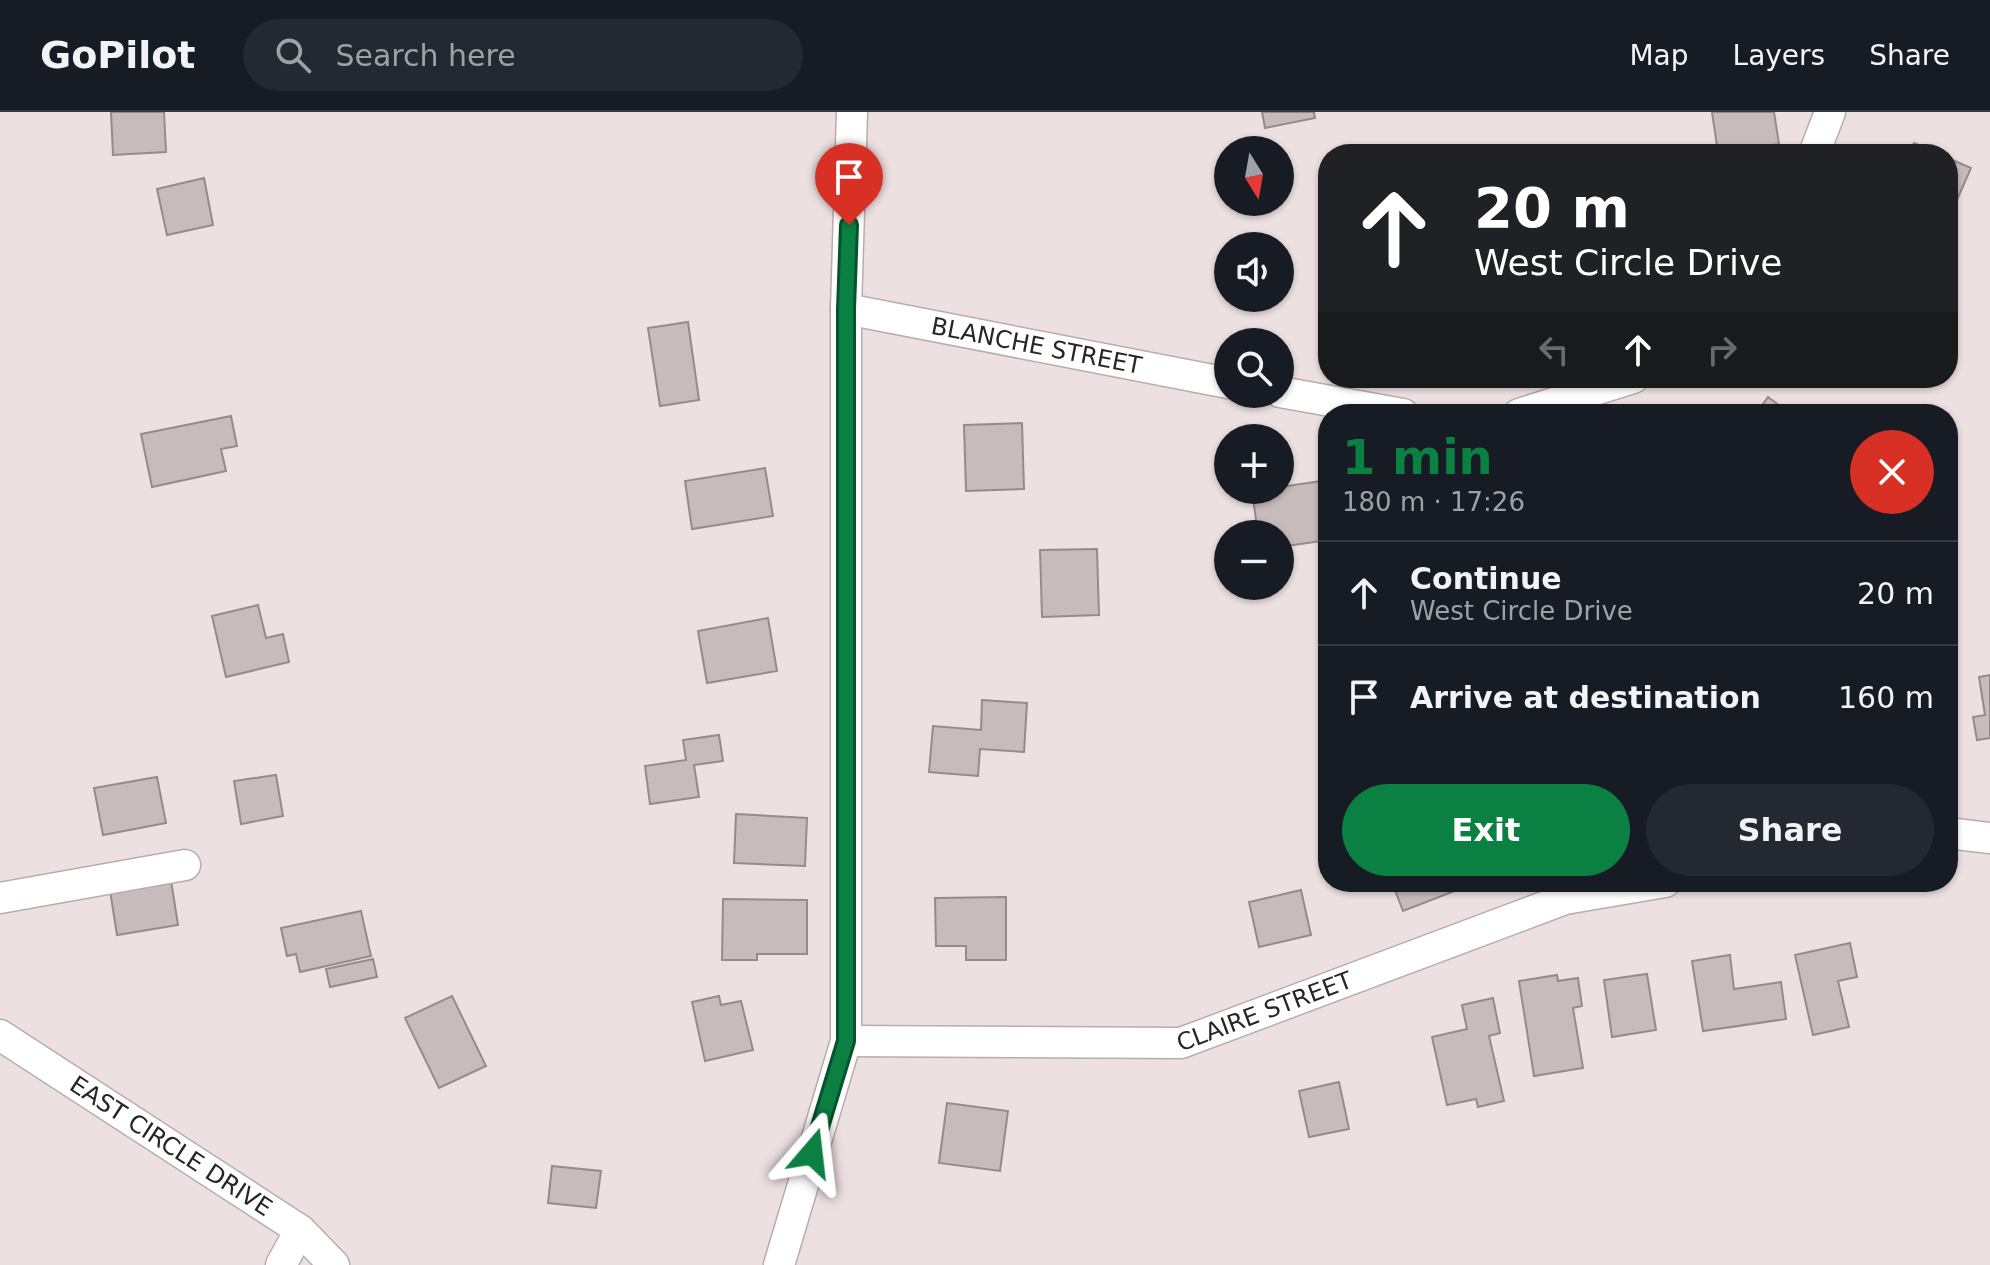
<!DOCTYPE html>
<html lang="en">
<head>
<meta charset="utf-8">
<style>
	body { margin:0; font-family:"DejaVu Sans",sans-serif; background:#242831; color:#f1f3f6; height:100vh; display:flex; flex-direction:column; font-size:30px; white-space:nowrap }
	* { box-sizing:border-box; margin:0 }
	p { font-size:26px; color:#9ea1a6 }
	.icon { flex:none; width:44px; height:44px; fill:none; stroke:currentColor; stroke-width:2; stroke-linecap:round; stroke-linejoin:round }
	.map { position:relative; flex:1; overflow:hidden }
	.side { position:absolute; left:1318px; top:292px; width:640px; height:488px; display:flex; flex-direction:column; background:#171b24; border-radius:32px; box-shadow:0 2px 6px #0004 }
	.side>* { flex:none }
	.guide { position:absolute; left:1318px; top:32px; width:640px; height:244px; border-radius:32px; box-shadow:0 2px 6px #0004; background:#202124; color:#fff; overflow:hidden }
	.needle { width:52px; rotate:169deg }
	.tools { position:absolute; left:1214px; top:24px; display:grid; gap:16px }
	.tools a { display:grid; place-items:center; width:80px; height:80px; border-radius:50%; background:#171b24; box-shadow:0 2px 6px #0004; font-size:40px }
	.pin { position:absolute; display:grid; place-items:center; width:68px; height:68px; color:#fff; margin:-82px -34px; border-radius:50% 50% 50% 0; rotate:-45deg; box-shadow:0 0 8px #0007 }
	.pin .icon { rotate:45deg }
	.me { position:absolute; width:88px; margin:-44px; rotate:17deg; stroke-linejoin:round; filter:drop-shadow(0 0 6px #0008) }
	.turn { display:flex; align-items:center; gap:28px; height:168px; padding:0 24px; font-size:36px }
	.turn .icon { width:104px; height:104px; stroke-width:2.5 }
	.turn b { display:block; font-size:56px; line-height:68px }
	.lanes { display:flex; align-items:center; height:76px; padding:0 24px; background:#0003; justify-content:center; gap:40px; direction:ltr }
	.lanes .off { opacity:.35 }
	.round { display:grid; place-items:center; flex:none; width:84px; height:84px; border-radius:42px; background:#242831 }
	.overview { display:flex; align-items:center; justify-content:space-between; height:136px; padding:0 24px }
	h1 { font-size:48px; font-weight:700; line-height:60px; color:#0b8043 }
	.button { display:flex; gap:16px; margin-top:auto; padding:16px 24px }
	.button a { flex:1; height:92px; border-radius:48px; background:#0b8043; color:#fff; font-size:32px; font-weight:700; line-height:92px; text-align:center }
	.button a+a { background:#242831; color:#f1f3f6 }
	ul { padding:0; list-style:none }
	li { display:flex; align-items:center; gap:24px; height:104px; padding:0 24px; border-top:2px solid #363941 }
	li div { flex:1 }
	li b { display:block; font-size:30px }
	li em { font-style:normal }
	header { display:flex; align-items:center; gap:48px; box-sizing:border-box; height:112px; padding:0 40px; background:#171b24; border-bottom:2px solid #363941 }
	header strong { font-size:38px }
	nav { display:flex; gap:44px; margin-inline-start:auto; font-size:28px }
	.search { width:560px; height:72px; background:#242831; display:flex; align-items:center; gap:20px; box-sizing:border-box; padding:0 28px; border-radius:44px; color:#9ea1a6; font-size:30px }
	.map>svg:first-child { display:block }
	.building { fill:#c8bbbc; stroke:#968a8b; stroke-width:2 }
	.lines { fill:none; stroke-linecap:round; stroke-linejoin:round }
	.minor-casing { stroke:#b9acad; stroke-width:33 }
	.minor { stroke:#fff; stroke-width:30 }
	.route-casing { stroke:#07532c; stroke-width:20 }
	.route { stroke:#0b8043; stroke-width:14 }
	.labels { text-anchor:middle; stroke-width:8; stroke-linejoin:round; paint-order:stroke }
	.street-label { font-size:24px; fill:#2a2525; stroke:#fff }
</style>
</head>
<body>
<header>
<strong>GoPilot</strong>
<div class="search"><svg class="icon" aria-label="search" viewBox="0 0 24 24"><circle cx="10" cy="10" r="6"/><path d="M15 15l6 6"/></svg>Search here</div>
<nav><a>Map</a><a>Layers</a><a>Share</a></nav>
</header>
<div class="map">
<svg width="1990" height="1153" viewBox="0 0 1990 1153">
	<rect width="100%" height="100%" fill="#ede0e1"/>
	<!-- building -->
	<path class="building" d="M 111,0 L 164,0 L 166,40 L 113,43 Z
		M 1262,0 L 1314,0 L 1315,6 L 1265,16 Z
		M 1712,0 L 1774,0 L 1779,32 L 1718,41 Z
		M 1914,31 L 1939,42 L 1909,42 Z
		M 1948,46 L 1971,56 L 1950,104 L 1948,103 Z
		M 204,66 L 213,113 L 167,123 L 157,77 Z
		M 688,210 L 699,288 L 660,294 L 648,216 Z
		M 1768,285 L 1791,302 L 1756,302 Z
		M 231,304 L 237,334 L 221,337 L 226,359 L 152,375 L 141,322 Z
		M 1022,311 L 1024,377 L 966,379 L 964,313 Z
		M 765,356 L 773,404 L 692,417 L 685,369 Z
		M 1328,368 L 1328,428 L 1280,435 L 1280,422 L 1258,422 L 1252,379 L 1280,378 L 1280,375 Z
		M 1097,437 L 1099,503 L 1042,505 L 1040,438 Z
		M 258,493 L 266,526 L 283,522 L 289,550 L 226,565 L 212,504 Z
		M 768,506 L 777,559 L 707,571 L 698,519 Z
		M 1990,563 L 1990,626 L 1977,628 L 1973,605 L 1985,603 L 1979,565 Z
		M 982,588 L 1027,591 L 1024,640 L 980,637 L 978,664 L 929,660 L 933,614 L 981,618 Z
		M 719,623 L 723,649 L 694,653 L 699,685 L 650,692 L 645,654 L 686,648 L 683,628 Z
		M 276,663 L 283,704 L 241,712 L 234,669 Z
		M 157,665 L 166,711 L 103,723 L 94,676 Z
		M 736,702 L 807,706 L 805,754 L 734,751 Z
		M 170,762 L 178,813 L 117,823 L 109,772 Z
		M 1392,770 L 1463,770 L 1465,775 L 1403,799 Z
		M 1301,778 L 1311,823 L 1259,835 L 1249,790 Z
		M 1006,785 L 1006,848 L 966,848 L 966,834 L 936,834 L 935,786 Z
		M 723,787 L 807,788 L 807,842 L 757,842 L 757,848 L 722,848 Z
		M 361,799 L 371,844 L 300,860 L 296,842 L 287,844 L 281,816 Z
		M 1850,831 L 1857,865 L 1838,869 L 1849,915 L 1813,923 L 1795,843 Z
		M 1730,843 L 1734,877 L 1781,870 L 1786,907 L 1703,919 L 1692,849 Z
		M 373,847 L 377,865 L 330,875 L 326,857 Z
		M 1647,862 L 1656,918 L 1612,925 L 1604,868 Z
		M 1557,863 L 1558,869 L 1578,866 L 1582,894 L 1573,896 L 1583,956 L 1534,964 L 1519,869 Z
		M 452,884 L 486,954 L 439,976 L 405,906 Z
		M 719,884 L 721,893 L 741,889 L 753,938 L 705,949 L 692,890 Z
		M 1493,886 L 1500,921 L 1489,924 L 1504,989 L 1478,995 L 1476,987 L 1447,993 L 1432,925 L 1467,917 L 1462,893 Z
		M 1339,970 L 1349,1017 L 1309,1025 L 1299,979 Z
		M 947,991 L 1008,999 L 1000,1059 L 939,1051 Z
		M 552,1054 L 601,1059 L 596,1096 L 548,1091 Z"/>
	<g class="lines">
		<!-- minor casing -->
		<g class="minor-casing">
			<g id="minor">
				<path d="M 1814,42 L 1830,0"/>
				<path id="s1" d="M 846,197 L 1228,271"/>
				<path d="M 1280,280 L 1403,302"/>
				<path d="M 1519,302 L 1633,266"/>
				<path d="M 1948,721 L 1990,726"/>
				<path d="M 0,786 L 185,753"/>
				<path id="s2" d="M 0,923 L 300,1118 L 334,1153"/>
				<path id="s3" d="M 846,929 L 1181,931 L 1565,787 L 1665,770"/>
				<path d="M 281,1153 L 300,1118"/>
				<path d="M 779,1153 L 846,929 L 846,197 L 852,0"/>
			</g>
		</g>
		<!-- minor -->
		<use href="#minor" class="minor"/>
	</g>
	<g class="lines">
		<!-- route casing -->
		<g class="route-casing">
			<path id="route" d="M 812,1041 L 846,929 L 846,197 L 849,113"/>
		</g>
		<!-- route -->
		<use href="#route" class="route"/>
	</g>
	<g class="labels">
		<!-- street labels -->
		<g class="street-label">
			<text dy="8" stroke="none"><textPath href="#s1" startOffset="194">BLANCHE STREET</textPath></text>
			<text dy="8" stroke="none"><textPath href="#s3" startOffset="424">CLAIRE STREET</textPath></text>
			<text dy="8" stroke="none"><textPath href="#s2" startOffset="204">EAST CIRCLE DRIVE</textPath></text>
		</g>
	</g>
</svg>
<div class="tools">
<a><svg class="needle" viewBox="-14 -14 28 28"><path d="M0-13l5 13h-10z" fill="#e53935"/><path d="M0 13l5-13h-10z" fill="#9ea1a6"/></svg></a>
<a><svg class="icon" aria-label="sound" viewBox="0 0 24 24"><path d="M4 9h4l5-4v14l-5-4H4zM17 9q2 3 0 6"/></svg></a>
<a><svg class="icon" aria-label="search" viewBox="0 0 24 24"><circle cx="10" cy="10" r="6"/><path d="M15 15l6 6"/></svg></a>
<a>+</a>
<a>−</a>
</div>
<div class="pin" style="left:849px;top:113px;background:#d93025"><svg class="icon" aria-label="arrive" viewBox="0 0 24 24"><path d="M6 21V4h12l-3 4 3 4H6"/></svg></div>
<svg class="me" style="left:812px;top:1041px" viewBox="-20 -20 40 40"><path d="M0-17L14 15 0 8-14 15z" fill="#0b8043" stroke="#fff" stroke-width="4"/></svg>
<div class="guide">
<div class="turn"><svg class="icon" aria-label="ahead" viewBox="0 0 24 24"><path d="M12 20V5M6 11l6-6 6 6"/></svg><div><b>20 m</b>West Circle Drive</div></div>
<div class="lanes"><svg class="icon off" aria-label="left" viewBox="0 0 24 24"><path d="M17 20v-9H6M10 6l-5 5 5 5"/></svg><svg class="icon" aria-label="ahead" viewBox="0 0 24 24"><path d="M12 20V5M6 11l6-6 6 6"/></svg><svg class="icon off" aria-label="right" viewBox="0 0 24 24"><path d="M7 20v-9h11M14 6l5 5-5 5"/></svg></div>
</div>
<section class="side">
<div class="overview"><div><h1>1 min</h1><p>180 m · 17:26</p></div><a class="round" style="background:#d93025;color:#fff"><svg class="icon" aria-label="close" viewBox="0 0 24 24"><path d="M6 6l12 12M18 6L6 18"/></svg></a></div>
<ul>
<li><svg class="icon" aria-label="ahead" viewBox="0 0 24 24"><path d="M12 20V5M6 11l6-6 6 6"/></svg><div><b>Continue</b><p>West Circle Drive</p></div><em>20 m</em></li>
<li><svg class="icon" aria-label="arrive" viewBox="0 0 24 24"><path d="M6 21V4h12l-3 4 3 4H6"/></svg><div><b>Arrive at destination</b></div><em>160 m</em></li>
</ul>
<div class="button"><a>Exit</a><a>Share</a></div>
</section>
</div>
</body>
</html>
